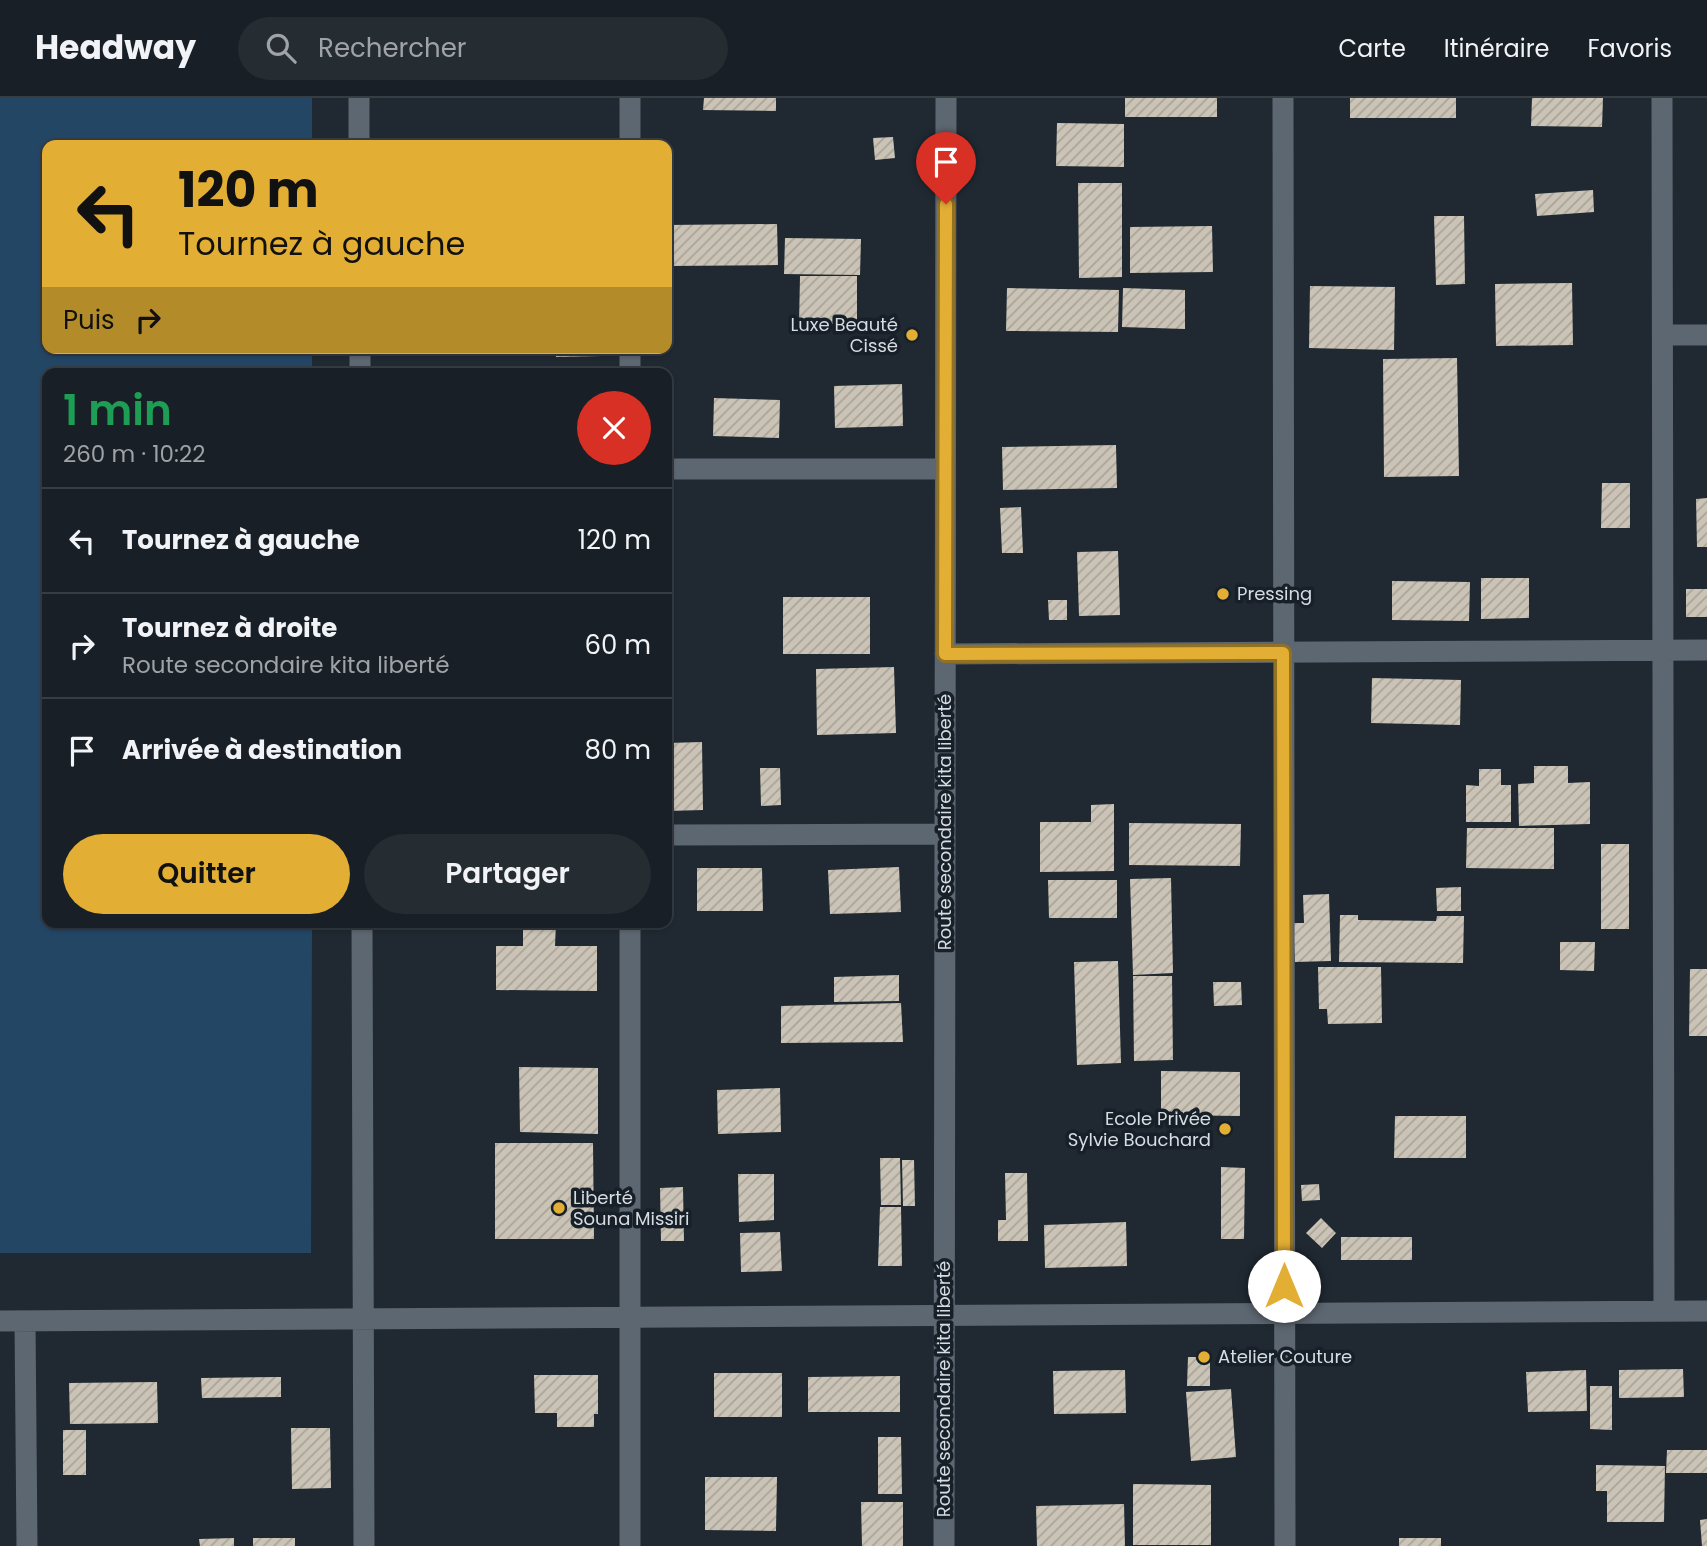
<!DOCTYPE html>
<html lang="fr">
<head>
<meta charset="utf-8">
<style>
	body { margin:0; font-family:Poppins,sans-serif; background:#252c32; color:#f1f3f6; height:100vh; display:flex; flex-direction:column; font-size:26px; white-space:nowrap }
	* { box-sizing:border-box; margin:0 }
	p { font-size:23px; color:#9fa2a7 }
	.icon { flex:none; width:38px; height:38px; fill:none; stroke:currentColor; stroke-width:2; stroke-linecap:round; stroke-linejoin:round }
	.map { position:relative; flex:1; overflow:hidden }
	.panel { position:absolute; left:42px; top:270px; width:630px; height:560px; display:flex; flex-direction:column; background:#181f26; border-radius:14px; box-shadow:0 2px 5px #0004,0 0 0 2px #363d43 }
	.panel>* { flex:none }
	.guide { position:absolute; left:42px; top:42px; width:630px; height:214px; border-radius:14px; box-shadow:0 2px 5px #0004,0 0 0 2px #363d43; background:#e2ae34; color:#111; overflow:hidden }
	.pin { position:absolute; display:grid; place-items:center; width:60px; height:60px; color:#fff; margin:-72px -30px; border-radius:50% 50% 50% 0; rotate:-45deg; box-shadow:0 0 7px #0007 }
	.pin .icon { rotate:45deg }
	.me { position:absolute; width:77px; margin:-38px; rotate:0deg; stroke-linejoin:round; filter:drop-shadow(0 0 5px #0008) }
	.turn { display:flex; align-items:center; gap:24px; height:147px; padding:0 21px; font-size:32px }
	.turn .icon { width:91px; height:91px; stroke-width:2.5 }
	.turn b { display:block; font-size:49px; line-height:60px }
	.then { display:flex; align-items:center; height:66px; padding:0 21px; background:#0003; gap:14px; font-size:26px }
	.round { display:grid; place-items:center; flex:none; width:74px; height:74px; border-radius:37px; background:#252c32 }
	.summary { display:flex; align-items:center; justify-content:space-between; height:119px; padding:0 21px }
	h1 { font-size:42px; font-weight:600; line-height:52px; color:#1e9e55 }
	.button { display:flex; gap:14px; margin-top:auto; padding:14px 21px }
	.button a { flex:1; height:80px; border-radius:42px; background:#e2ae34; color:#111; font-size:28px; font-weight:600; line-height:80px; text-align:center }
	.button a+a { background:#252c32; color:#f1f3f6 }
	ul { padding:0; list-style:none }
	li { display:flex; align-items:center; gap:21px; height:105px; padding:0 21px; border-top:2px solid #363d43 }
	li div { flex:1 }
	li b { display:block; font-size:26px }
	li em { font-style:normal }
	header { display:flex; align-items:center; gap:42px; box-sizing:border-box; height:98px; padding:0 35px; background:#181f26; border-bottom:2px solid #363d43 }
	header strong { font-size:33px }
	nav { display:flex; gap:38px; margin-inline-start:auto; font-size:24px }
	.search { width:490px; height:63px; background:#252c32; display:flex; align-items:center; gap:18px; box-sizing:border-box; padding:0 24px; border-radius:38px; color:#9fa2a7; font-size:26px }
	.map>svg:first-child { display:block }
	.pitch { fill:#244665 }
	.building { fill:url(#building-hatch) }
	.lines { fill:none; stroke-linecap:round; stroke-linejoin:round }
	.minor { stroke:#5d6771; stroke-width:21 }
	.route-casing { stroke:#937122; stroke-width:18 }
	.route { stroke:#e2ae34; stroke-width:12 }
	.poi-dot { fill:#e2ae34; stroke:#171f28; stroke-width:2.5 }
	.labels { text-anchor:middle; stroke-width:7; stroke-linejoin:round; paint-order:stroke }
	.poi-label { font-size:18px; fill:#d6dce1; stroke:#171f28; text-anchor:start }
	.street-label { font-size:18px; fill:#d6dce1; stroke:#171f28 }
</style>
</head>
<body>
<header>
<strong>Headway</strong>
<div class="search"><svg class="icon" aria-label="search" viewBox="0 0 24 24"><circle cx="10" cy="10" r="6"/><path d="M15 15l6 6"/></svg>Rechercher</div>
<nav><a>Carte</a><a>Itinéraire</a><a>Favoris</a></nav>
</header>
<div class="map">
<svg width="1707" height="1448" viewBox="0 0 1707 1448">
	<defs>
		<pattern id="building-hatch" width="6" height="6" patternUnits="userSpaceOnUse" patternTransform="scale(1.75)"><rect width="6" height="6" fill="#cbc4b6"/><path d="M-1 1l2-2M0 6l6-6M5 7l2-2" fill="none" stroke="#a8a49a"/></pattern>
	</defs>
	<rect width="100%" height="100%" fill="#202932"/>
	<!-- pitch -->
	<path class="pitch" d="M 0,0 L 312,0 L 312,47 L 47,47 L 47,250 L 312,250 L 312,275 L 47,275 L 47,824 L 312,824 L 311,1155 L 0,1155 Z"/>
	<!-- building -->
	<path class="building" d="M 704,0 L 776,0 L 776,13 L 703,12 Z
		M 1125,0 L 1217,0 L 1217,19 L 1125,19 Z
		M 1350,0 L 1456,0 L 1456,20 L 1350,20 Z
		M 1532,0 L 1603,0 L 1602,29 L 1531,28 Z
		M 1057,25 L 1124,26 L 1124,69 L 1056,68 Z
		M 893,39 L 895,60 L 875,62 L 873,40 Z
		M 1078,85 L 1122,85 L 1122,179 L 1079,180 Z
		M 1593,92 L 1594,114 L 1537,118 L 1535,96 Z
		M 1434,118 L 1464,118 L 1465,186 L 1436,187 Z
		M 777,126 L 778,167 L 667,168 L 667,127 Z
		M 1212,128 L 1213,174 L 1130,175 L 1130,129 Z
		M 785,140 L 861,141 L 860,177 L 784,176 Z
		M 800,178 L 857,178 L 857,226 L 799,226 Z
		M 1572,185 L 1573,247 L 1496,248 L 1495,186 Z
		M 1310,188 L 1395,189 L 1394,252 L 1309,250 Z
		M 1007,190 L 1119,192 L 1118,234 L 1006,233 Z
		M 1123,190 L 1185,192 L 1185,231 L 1122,229 Z
		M 555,250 L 601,250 L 601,258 L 556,259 Z
		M 1457,260 L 1459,378 L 1384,379 L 1383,261 Z
		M 902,286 L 903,328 L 835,330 L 834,288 Z
		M 714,300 L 780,302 L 779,340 L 713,338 Z
		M 1116,347 L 1117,390 L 1003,392 L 1002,349 Z
		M 1602,385 L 1630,385 L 1630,430 L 1601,430 Z
		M 1707,400 L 1707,449 L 1697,449 L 1696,401 Z
		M 1021,409 L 1023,455 L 1002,455 L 1000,410 Z
		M 1118,453 L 1120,517 L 1079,518 L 1077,454 Z
		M 1481,480 L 1529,480 L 1529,520 L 1481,521 Z
		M 1392,483 L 1470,484 L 1469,523 L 1392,522 Z
		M 1686,491 L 1707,491 L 1707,519 L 1686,519 Z
		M 783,499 L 870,499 L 870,556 L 783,556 Z
		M 1048,502 L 1067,502 L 1067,522 L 1049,522 Z
		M 894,569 L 896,635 L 817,637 L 816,571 Z
		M 1372,580 L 1461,582 L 1460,627 L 1371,625 Z
		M 702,644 L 703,712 L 667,713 L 667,645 Z
		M 1534,668 L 1568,668 L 1568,685 L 1590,684 L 1590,726 L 1519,728 L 1518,686 L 1534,685 Z
		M 760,670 L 780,670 L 781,707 L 761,708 Z
		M 1479,671 L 1501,671 L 1501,687 L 1511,687 L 1511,724 L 1466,724 L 1466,687 L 1479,688 Z
		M 1114,706 L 1114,773 L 1040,774 L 1040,724 L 1091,724 L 1091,707 Z
		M 1129,725 L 1241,726 L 1240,768 L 1129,767 Z
		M 1467,730 L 1554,730 L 1554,771 L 1466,770 Z
		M 1601,746 L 1629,746 L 1629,831 L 1601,831 Z
		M 899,769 L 901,814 L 830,816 L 828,772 Z
		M 697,770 L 762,770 L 763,813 L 697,813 Z
		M 1171,780 L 1173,875 L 1133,877 L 1130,781 Z
		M 1048,782 L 1117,782 L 1117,820 L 1049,820 Z
		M 1461,789 L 1461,813 L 1437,813 L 1436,790 Z
		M 1329,796 L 1331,863 L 1295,864 L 1293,825 L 1304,825 L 1303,797 Z
		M 1340,817 L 1358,817 L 1358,822 L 1436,823 L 1437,818 L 1464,818 L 1463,865 L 1339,864 Z
		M 523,824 L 556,824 L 555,848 L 597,848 L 597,893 L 496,892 L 496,848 L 523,848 Z
		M 1560,844 L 1595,844 L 1594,873 L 1560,872 Z
		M 1118,863 L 1121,965 L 1077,967 L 1074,864 Z
		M 1318,869 L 1381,869 L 1382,925 L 1328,926 L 1327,911 L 1319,911 Z
		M 1690,871 L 1707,871 L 1707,938 L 1689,938 Z
		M 899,877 L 899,903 L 834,904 L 834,879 Z
		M 1133,878 L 1172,878 L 1173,962 L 1134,963 Z
		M 1213,884 L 1241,884 L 1242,907 L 1214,908 Z
		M 901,905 L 903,944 L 781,945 L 781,908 Z
		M 519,969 L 598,970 L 598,1036 L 520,1034 Z
		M 1161,973 L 1240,974 L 1240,1018 L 1161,1017 Z
		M 780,990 L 781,1034 L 718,1036 L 717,992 Z
		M 1395,1018 L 1466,1018 L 1466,1060 L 1394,1060 Z
		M 495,1045 L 593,1045 L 594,1141 L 495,1141 Z
		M 880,1060 L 900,1060 L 901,1107 L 881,1107 Z
		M 902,1062 L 914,1062 L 915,1108 L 903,1108 Z
		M 1221,1069 L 1245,1070 L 1244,1141 L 1221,1141 Z
		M 1005,1075 L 1027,1075 L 1028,1143 L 998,1143 L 998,1122 L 1006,1122 Z
		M 738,1076 L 774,1076 L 774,1122 L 739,1124 Z
		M 1319,1086 L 1320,1102 L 1302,1103 L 1301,1087 Z
		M 683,1089 L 684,1143 L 661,1143 L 660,1090 Z
		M 880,1109 L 901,1109 L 902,1168 L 878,1168 Z
		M 1321,1120 L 1336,1135 L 1322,1150 L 1306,1135 Z
		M 1126,1124 L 1127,1168 L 1045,1170 L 1044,1127 Z
		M 780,1134 L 782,1173 L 741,1174 L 740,1135 Z
		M 1341,1139 L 1412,1139 L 1412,1162 L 1341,1162 Z
		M 1188,1259 L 1210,1259 L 1210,1288 L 1187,1288 Z
		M 1683,1271 L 1684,1299 L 1619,1300 L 1619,1272 Z
		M 1125,1272 L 1126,1315 L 1054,1316 L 1053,1273 Z
		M 1586,1272 L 1587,1313 L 1528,1314 L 1526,1274 Z
		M 714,1275 L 782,1275 L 782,1319 L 714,1319 Z
		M 534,1277 L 598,1277 L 598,1316 L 594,1316 L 594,1329 L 557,1329 L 557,1315 L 535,1315 Z
		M 900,1278 L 900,1314 L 808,1314 L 808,1279 Z
		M 281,1279 L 281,1299 L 202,1300 L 201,1280 Z
		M 157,1284 L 158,1325 L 70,1326 L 69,1285 Z
		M 1590,1288 L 1612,1288 L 1612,1332 L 1590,1331 Z
		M 1231,1291 L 1236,1359 L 1191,1363 L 1186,1294 Z
		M 291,1330 L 330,1330 L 331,1390 L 292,1391 Z
		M 63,1332 L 86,1332 L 86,1377 L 63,1377 Z
		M 878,1339 L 901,1339 L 902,1396 L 878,1396 Z
		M 1667,1352 L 1707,1352 L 1707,1375 L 1666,1375 Z
		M 1596,1367 L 1665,1368 L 1664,1424 L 1607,1424 L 1607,1393 L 1596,1393 Z
		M 705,1379 L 777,1379 L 776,1433 L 705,1432 Z
		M 1133,1386 L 1211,1387 L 1211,1447 L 1133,1447 Z
		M 861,1404 L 903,1404 L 903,1448 L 862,1448 Z
		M 1124,1406 L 1125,1448 L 1037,1448 L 1036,1408 Z
		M 1707,1421 L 1707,1448 L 1702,1448 L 1700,1422 Z
		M 234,1440 L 234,1448 L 200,1448 L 199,1441 Z
		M 253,1440 L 295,1440 L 295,1448 L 253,1448 Z
		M 1399,1440 L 1441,1440 L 1441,1448 L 1399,1448 Z"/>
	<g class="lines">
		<!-- minor -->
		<path class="minor" d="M 359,0 L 359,47
			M 630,0 L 630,47
			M 1283,0 L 1285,1448
			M 1662,0 L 1664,1213
			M 1663,237 L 1707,237
			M 360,250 L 360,275
			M 630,250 L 630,275
			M 667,371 L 945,371
			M 945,556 L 1707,552
			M 667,737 L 945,736
			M 362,824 L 364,1448
			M 0,1223 L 1707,1213
			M 25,1223 L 27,1448
			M 630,1448 L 630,824
			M 944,1448 L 946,0"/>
	</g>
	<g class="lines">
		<!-- route casing -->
		<g class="route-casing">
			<path id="route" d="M 946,106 L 945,556 L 1283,555 L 1284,1188"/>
		</g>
		<!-- route -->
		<use href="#route" class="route"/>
	</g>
	<!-- markers -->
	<g class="poi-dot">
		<circle cx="912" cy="237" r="7"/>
		<circle cx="1223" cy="496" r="7"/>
		<circle cx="1225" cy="1031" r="7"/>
		<circle cx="559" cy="1110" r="7"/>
		<circle cx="1204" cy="1259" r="7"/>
	</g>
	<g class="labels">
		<!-- poi labels -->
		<g class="poi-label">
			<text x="898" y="233" text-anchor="end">Luxe Beauté<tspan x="898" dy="21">Cissé</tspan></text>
			<text x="1237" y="502">Pressing</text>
			<text x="1211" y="1027" text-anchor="end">Ecole Privée<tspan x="1211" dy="21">Sylvie Bouchard</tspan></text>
			<text x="573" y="1106">Liberté<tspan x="573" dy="21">Souna Missiri</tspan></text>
			<text x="1218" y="1265">Atelier Couture</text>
		</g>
		<!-- street labels -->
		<g class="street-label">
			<text transform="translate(945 724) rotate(-90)" y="6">Route secondaire kita liberté</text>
			<text transform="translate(944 1291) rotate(-90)" y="6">Route secondaire kita liberté</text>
		</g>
	</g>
</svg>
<div class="pin" style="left:946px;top:106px;background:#d93025"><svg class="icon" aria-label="arrive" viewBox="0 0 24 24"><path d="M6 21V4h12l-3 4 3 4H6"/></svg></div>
<svg class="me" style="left:1284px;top:1188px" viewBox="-20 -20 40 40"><circle r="19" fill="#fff"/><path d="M0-13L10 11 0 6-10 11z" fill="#e2ae34"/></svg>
<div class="guide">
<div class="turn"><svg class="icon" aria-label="left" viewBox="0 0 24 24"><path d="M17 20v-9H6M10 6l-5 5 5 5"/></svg><div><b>120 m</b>Tournez à gauche</div></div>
<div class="then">Puis<svg class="icon" aria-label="right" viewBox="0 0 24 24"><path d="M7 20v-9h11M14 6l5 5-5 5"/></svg></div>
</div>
<section class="panel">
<div class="summary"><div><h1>1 min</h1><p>260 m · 10:22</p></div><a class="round" style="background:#d93025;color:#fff"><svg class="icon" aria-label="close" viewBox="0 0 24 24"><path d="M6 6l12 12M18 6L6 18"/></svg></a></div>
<ul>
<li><svg class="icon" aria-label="left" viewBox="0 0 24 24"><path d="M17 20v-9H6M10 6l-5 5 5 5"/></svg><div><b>Tournez à gauche</b></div><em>120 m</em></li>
<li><svg class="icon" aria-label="right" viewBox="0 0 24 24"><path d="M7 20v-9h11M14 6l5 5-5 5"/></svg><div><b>Tournez à droite</b><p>Route secondaire kita liberté</p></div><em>60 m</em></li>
<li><svg class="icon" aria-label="arrive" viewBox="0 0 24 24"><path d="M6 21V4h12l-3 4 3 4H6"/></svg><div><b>Arrivée à destination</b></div><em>80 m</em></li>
</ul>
<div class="button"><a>Quitter</a><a>Partager</a></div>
</section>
</div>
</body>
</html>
